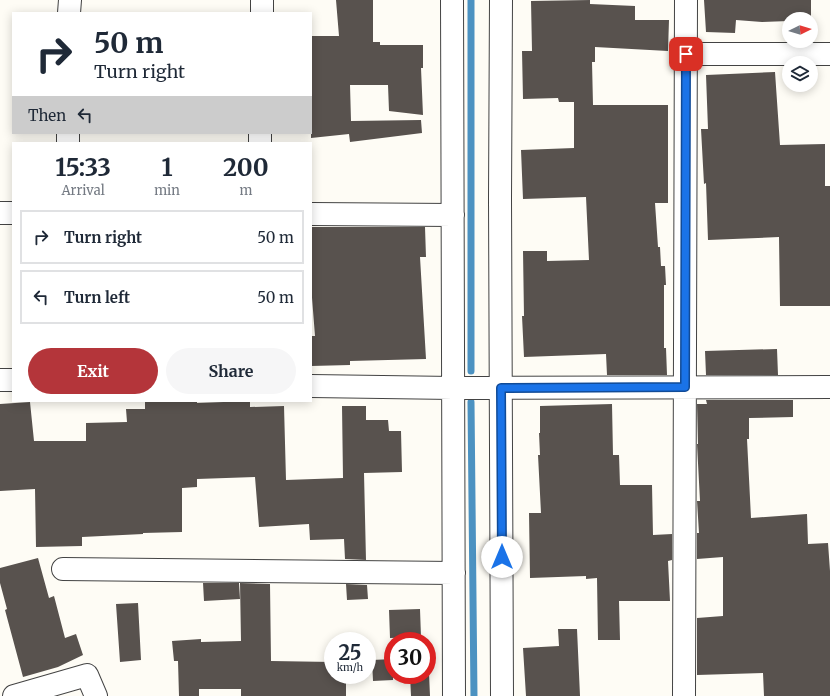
<!DOCTYPE html>
<html lang="en">
<head>
<meta charset="utf-8">
<style>
	body { margin:0; font-family:Merriweather,serif; background:#f6f6f7; color:#1f2937; height:100vh; display:flex; flex-direction:column; font-size:15px; white-space:nowrap }
	* { box-sizing:border-box; margin:0 }
	p { font-size:13px; color:#747a83 }
	.icon { flex:none; width:22px; height:22px; fill:none; stroke:currentColor; stroke-width:2; stroke-linecap:round; stroke-linejoin:round }
	.map { position:relative; flex:1; overflow:hidden }
	.panel { position:absolute; left:12px; top:142px; width:300px; height:260px; display:flex; flex-direction:column; background:#fff; border-radius:0px; box-shadow:0 2px 10px #0003 }
	.panel>* { flex:none }
	.top-card { position:absolute; left:12px; top:12px; width:300px; height:122px; border-radius:0px; box-shadow:0 2px 10px #0003; background:#fff; color:#1f2937; overflow:hidden }
	.needle { width:26px; rotate:85deg }
	.controls { position:absolute; left:782px; top:12px; display:grid; gap:8px }
	.controls a { display:grid; place-items:center; width:36px; height:36px; border-radius:50%; background:#fff; box-shadow:0 2px 10px #0003; font-size:20px }
	.speed { position:absolute; left:324px; top:632px; display:flex; gap:8px; font-size:20px; font-weight:700; text-align:center }
	.speed>* { display:grid; place-content:center; width:52px; height:52px; border-radius:50%; background:#fff; box-shadow:0 2px 10px #0003; line-height:1 }
	.speed small { font-size:10px; font-weight:400 }
	.speed .limit { border:6px solid #d22; background:#fff; color:#111 }
	.pin { position:absolute; display:grid; place-items:center; width:34px; height:34px; color:#fff; margin:-17px; border-radius:8px; box-shadow:0 2px 6px #0006 }
	.me { position:absolute; width:44px; margin:-22px; rotate:0deg; stroke-linejoin:round; filter:drop-shadow(0 0 3px #0008) }
	.turn { display:flex; align-items:center; gap:14px; height:84px; padding:0 16px; font-size:18px }
	.turn .icon { width:52px; height:52px; stroke-width:2.5 }
	.turn b { display:block; font-size:28px; line-height:34px }
	.then { display:flex; align-items:center; height:38px; padding:0 16px; background:#0003; gap:8px; font-size:15px }
	.eta { display:flex; justify-content:space-evenly; align-items:center; height:68px; text-align:center }
	.eta b { font-size:24px; font-weight:700; line-height:28px }
	.button { display:flex; gap:8px; margin-top:auto; padding:8px 16px }
	.button a { flex:1; height:46px; border-radius:24px; background:#b4353a; color:#fff; font-size:16px; font-weight:700; line-height:46px; text-align:center }
	.button a+a { background:#f6f6f7; color:#1f2937 }
	ul { padding:0; list-style:none }
	li { display:flex; align-items:center; gap:12px; height:54px; margin:0 8px 6px; padding:0 8px; border:2px solid #e0e1e3; border-radius:0px }
	li div { flex:1 }
	li b { display:block; font-size:15px }
	li em { font-style:normal }
	.map>svg:first-child { display:block }
	.lines { fill:none; stroke-linecap:round; stroke-linejoin:round }
	.stream { stroke:#4c92c1; stroke-width:7 }
	.building { fill:#58524e }
	.minor-casing { stroke:#434343; stroke-width:24 }
	.minor { stroke:#fff; stroke-width:22 }
	.route-casing { stroke:#114b97; stroke-width:10 }
	.route { stroke:#1a73e8; stroke-width:7 }
</style>
</head>
<body>
<div class="map">
<svg width="830" height="696" viewBox="0 0 830 696">
	<rect width="100%" height="100%" fill="#fefcf5"/>
	<g class="lines">
		<!-- stream -->
		<path class="stream" d="M 471,0 L 471,371
			M 471,402 L 474,696"/>
	</g>
	<!-- building -->
	<path class="building" d="M 336,0 L 373,0 L 373,42 L 380,42 L 380,45 L 423,45 L 423,68 L 421,68 L 423,115 L 389,111 L 388,85 L 350,85 L 351,121 L 421,120 L 422,133 L 350,142 L 349,134 L 311,138 L 311,36 L 339,36 Z
		M 590,0 L 590,4 L 635,6 L 635,20 L 669,20 L 668,51 L 595,47 L 595,62 L 592,62 L 593,105 L 668,105 L 668,203 L 655,203 L 658,247 L 660,247 L 661,266 L 665,266 L 666,285 L 664,285 L 664,348 L 666,348 L 667,375 L 607,375 L 606,354 L 524,357 L 522,316 L 524,316 L 523,251 L 547,251 L 547,261 L 589,260 L 586,197 L 523,199 L 521,150 L 574,148 L 574,102 L 559,102 L 558,98 L 523,99 L 522,51 L 532,51 L 531,1 Z
		M 704,0 L 811,0 L 811,19 L 789,19 L 789,21 L 762,22 L 736,20 L 735,33 L 706,32 Z
		M 775,72 L 780,145 L 825,144 L 825,186 L 830,186 L 830,306 L 780,306 L 779,237 L 708,240 L 706,183 L 704,184 L 701,129 L 708,129 L 706,75 Z
		M 311,227 L 425,227 L 426,257 L 420,257 L 426,359 L 350,361 L 350,365 L 311,366 L 311,336 L 315,336 L 311,285 Z
		M 777,349 L 778,375 L 706,375 L 705,351 Z
		M 706,400 L 793,400 L 793,417 L 749,418 L 749,439 L 747,439 L 751,518 L 807,514 L 808,544 L 828,543 L 830,571 L 830,696 L 764,696 L 763,673 L 697,675 L 697,618 L 723,616 L 723,557 L 697,559 L 697,533 L 699,533 L 697,501 L 700,501 L 697,444 L 698,444 L 697,404 L 707,404 Z
		M 197,401 L 197,403 L 250,401 L 250,407 L 284,406 L 286,480 L 343,478 L 342,406 L 366,406 L 366,420 L 388,420 L 389,431 L 401,431 L 402,472 L 364,473 L 366,560 L 345,559 L 344,539 L 310,540 L 309,524 L 259,527 L 255,477 L 197,479 L 197,487 L 182,488 L 182,532 L 143,533 L 143,534 L 82,537 L 82,546 L 36,547 L 35,489 L 0,491 L 0,404 L 30,402 L 34,441 L 86,441 L 86,423 L 127,422 L 126,409 L 145,409 L 145,402 Z
		M 612,404 L 613,455 L 619,455 L 620,485 L 652,485 L 653,535 L 672,534 L 672,560 L 668,561 L 670,601 L 619,601 L 620,640 L 598,640 L 597,578 L 586,579 L 586,576 L 530,578 L 529,513 L 541,513 L 538,455 L 540,455 L 539,433 L 540,433 L 540,406 Z
		M 38,558 L 49,598 L 54,596 L 65,638 L 76,634 L 83,655 L 58,667 L 23,677 L 5,610 L 7,609 L 0,583 L 0,568 Z
		M 203,583 L 239,583 L 240,599 L 204,601 Z
		M 240,583 L 270,584 L 271,661 L 333,662 L 333,675 L 346,675 L 346,696 L 241,696 L 241,689 L 199,689 L 199,696 L 179,696 L 178,661 L 174,661 L 172,641 L 201,639 L 201,642 L 241,641 Z
		M 346,584 L 367,585 L 368,599 L 347,600 Z
		M 138,603 L 141,660 L 120,662 L 116,604 Z
		M 420,609 L 421,637 L 390,638 L 389,610 Z
		M 558,629 L 577,629 L 580,696 L 526,696 L 523,648 L 559,646 Z
		M 393,659 L 393,680 L 373,681 L 372,660 Z
		M 427,673 L 429,673 L 430,696 L 411,696 L 410,675 L 427,675 Z"/>
	<g class="lines">
		<!-- minor casing -->
		<g class="minor-casing">
			<path id="minor" d="M 452,0 L 454,696
				M 501,0 L 500,198 L 502,696
				M 69,13 L 70,0
				M 262,13 L 262,0
				M 686,54 L 830,54
				M 68,143 L 68,133
				M 260,143 L 260,133
				M 0,213 L 13,213
				M 311,214 L 453,215
				M 0,380 L 13,380
				M 311,386 L 453,388 L 830,387
				M 63,569 L 454,573
				M 14,696 L 87,675 L 96,696
				M 684,696 L 686,0"/>
		</g>
		<!-- minor -->
		<use href="#minor" class="minor"/>
	</g>
	<g class="lines">
		<!-- route casing -->
		<g class="route-casing">
			<path id="route" d="M 502,557 L 501,388 L 685,387 L 686,54"/>
		</g>
		<!-- route -->
		<use href="#route" class="route"/>
	</g>
</svg>
<div class="controls">
<a><svg class="needle" viewBox="-14 -14 28 28"><path d="M0-13l5 13h-10z" fill="#e53935"/><path d="M0 13l5-13h-10z" fill="#747a83"/></svg></a>
<a><svg class="icon" aria-label="layers" viewBox="0 0 24 24"><path d="M12 4l9 5-9 5-9-5zM3 14l9 5 9-5"/></svg></a>
</div>
<div class="speed"><div>25<small>km/h</small></div><div class="limit">30</div></div>
<div class="pin" style="left:686px;top:54px;background:#d93025"><svg class="icon" aria-label="arrive" viewBox="0 0 24 24"><path d="M6 21V4h12l-3 4 3 4H6"/></svg></div>
<svg class="me" style="left:502px;top:557px" viewBox="-20 -20 40 40"><circle r="19" fill="#fff"/><path d="M0-13L10 11 0 6-10 11z" fill="#1a73e8"/></svg>
<div class="top-card">
<div class="turn"><svg class="icon" aria-label="right" viewBox="0 0 24 24"><path d="M7 20v-9h11M14 6l5 5-5 5"/></svg><div><b>50 m</b>Turn right</div></div>
<div class="then">Then<svg class="icon" aria-label="left" viewBox="0 0 24 24"><path d="M17 20v-9H6M10 6l-5 5 5 5"/></svg></div>
</div>
<section class="panel">
<div class="eta">
<div><b>15:33</b><p>Arrival</p></div>
<div><b>1</b><p>min</p></div>
<div><b>200</b><p>m</p></div>
</div>
<ul>
<li><svg class="icon" aria-label="right" viewBox="0 0 24 24"><path d="M7 20v-9h11M14 6l5 5-5 5"/></svg><div><b>Turn right</b></div><em>50 m</em></li>
<li><svg class="icon" aria-label="left" viewBox="0 0 24 24"><path d="M17 20v-9H6M10 6l-5 5 5 5"/></svg><div><b>Turn left</b></div><em>50 m</em></li>
</ul>
<div class="button"><a>Exit</a><a>Share</a></div>
</section>
</div>
</body>
</html>
